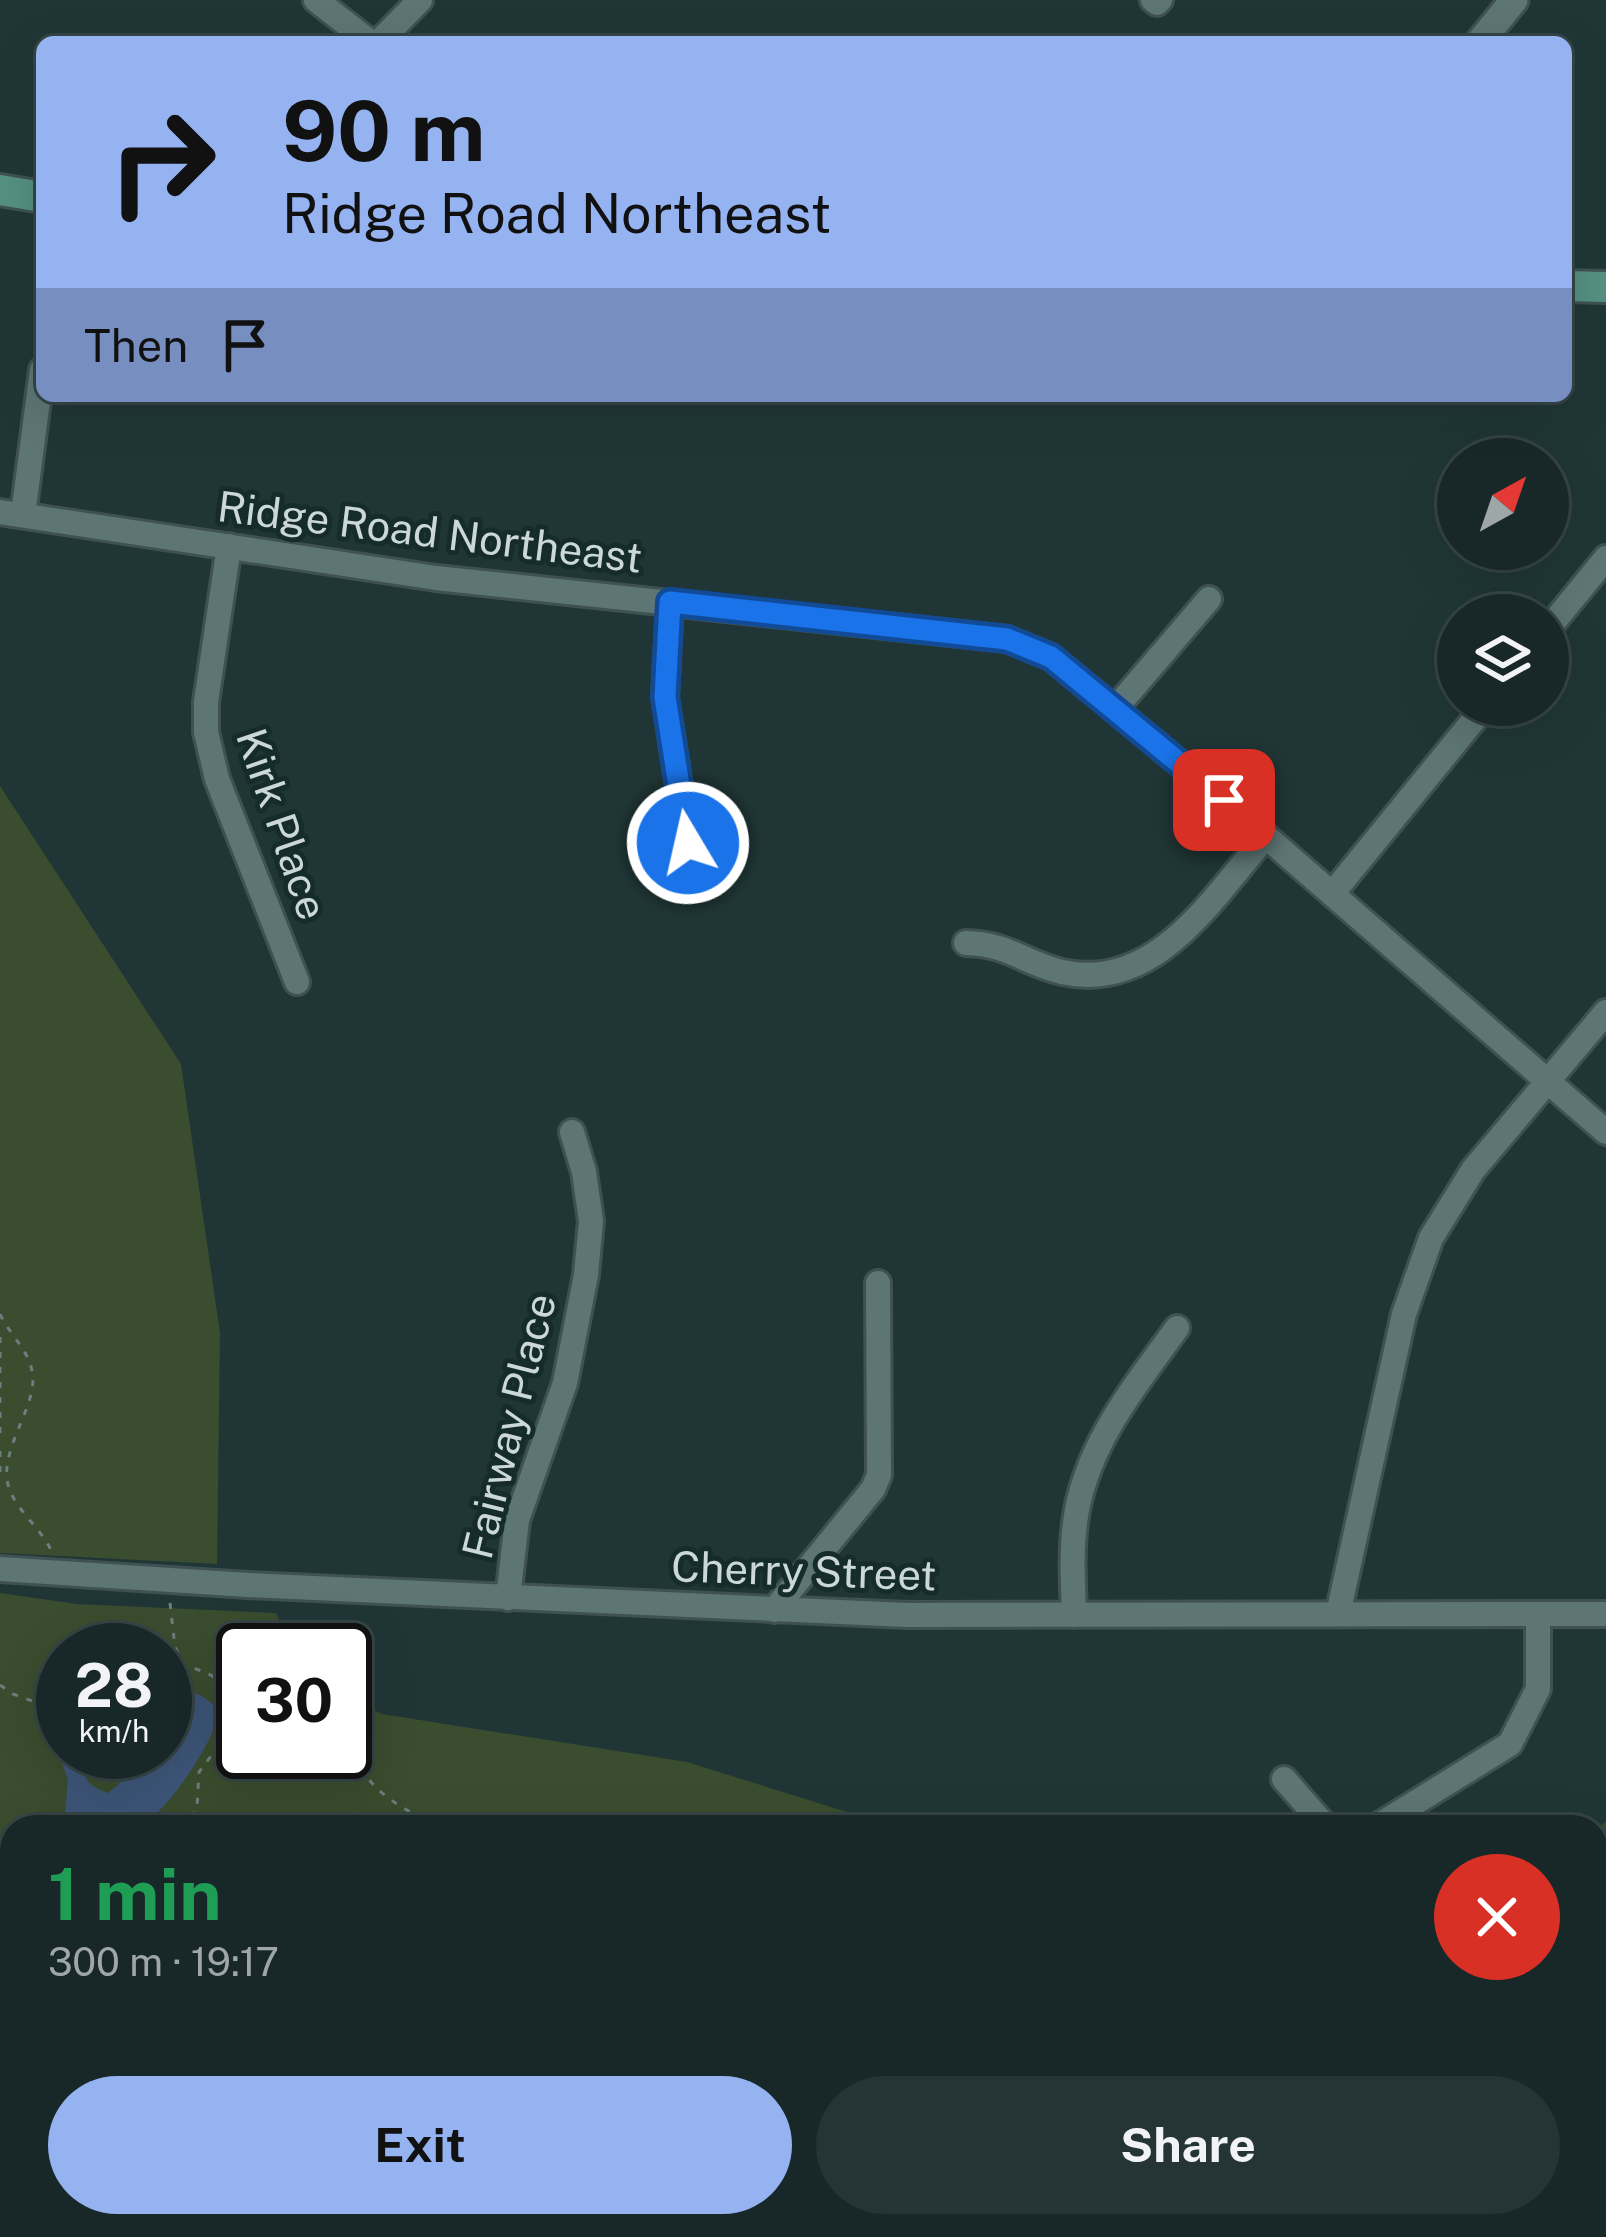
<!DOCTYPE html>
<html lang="en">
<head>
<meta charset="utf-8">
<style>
	body { margin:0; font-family:"Public Sans",sans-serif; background:#253434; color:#f1f3f6; height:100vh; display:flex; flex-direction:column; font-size:45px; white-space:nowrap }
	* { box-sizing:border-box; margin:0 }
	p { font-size:39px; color:#9fa6a8 }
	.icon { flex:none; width:66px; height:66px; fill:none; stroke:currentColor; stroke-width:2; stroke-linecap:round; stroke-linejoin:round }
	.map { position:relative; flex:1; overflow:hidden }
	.panel { position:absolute; left:0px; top:1815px; width:1608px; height:423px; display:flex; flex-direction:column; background:#182828; border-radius:36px 36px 0 0; box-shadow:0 12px 48px #0002,0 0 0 3px #364445 }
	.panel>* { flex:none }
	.banner { position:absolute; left:36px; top:36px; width:1536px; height:366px; border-radius:18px; box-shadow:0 12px 48px #0002,0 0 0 3px #364445; background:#95b2f1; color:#111; overflow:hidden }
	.needle { width:78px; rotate:40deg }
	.tools { position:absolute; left:1437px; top:438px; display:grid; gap:24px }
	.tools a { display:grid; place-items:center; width:132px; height:132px; border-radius:50%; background:#182828; box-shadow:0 12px 48px #0002,0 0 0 3px #364445; font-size:60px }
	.speed { position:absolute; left:36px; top:1623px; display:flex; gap:24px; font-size:60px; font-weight:700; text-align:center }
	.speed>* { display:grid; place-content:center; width:156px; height:156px; border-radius:50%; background:#182828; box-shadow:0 12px 48px #0002,0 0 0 3px #364445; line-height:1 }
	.speed small { font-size:30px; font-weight:400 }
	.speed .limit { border:6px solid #111; border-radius:18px; background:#fff; color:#111 }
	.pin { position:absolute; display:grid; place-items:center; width:102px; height:102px; color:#fff; margin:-51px; border-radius:24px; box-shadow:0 6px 18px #0006 }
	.me { position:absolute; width:132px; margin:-66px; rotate:351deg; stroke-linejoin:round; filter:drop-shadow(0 0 9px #0008) }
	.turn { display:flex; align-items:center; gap:42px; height:252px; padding:0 48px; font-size:54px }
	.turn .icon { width:156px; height:156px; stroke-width:2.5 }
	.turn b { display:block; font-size:84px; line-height:102px }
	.then { display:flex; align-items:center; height:114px; padding:0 48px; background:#0003; gap:24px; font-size:45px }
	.round { display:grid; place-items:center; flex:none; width:126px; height:126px; border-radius:63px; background:#253434 }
	.headline { display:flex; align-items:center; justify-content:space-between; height:204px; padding:0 48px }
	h1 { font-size:72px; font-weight:700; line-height:90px; color:#1e9e55 }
	.primary-button { display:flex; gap:24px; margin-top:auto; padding:24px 48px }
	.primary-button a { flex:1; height:138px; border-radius:72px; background:#95b2f1; color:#111; font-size:48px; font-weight:700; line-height:138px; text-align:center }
	.primary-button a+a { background:#253434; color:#f1f3f6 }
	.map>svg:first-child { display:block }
	.green { fill:#3a4d2e; fill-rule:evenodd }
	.water { fill:#3e5679 }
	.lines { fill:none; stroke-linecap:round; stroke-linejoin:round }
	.stream { stroke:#3e5679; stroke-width:6 }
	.minor-casing { stroke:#3f5152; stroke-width:30 }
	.tertiary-casing { stroke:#3f5152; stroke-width:33 }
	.secondary-casing { stroke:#3f5152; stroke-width:36 }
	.path { stroke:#6c7e7e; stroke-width:3; stroke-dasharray:6 9; stroke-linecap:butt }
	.minor { stroke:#5d7575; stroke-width:24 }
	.tertiary { stroke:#5d7575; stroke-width:27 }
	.secondary { stroke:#549081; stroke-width:30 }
	.route-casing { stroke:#114b97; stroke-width:30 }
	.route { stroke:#1a73e8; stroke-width:21 }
	.labels { text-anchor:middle; stroke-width:10; stroke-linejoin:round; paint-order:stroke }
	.street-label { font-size:42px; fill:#ccd8d8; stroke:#162c2c }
</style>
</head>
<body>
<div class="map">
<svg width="1606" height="2237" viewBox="0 0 1606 2237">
	<rect width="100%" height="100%" fill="#203636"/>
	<!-- green -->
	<path class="green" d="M 0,786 L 181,1064 L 220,1333 L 217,1564 L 0,1553 Z
		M 0,1593 L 77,1604 L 276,1613 L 292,1650 L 243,1650 L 243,1752 L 345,1752 L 345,1695 L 382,1714 L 687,1762 L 895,1827 L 12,1827 L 12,2226 L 1596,2226 L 1596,1829 L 1606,1822 L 1606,2237 L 0,2237 ZM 63,1650 L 165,1650 L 165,1752 L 63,1752 Z"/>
	<!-- water -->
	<path class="water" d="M 179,1688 C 193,1692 211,1696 216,1712 C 222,1731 172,1802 155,1814 C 130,1831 93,1827 64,1827 L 68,1780 L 54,1740 L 57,1728 L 63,1727 L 63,1752 L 80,1752 C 81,1775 86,1786 108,1793 L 126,1778 L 132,1752 L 165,1752 L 165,1698 Z"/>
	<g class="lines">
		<!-- stream -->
		<path class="stream" d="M 0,2014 L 12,2029
			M 1596,2050 L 1606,2050
			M 0,2172 L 12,2158
			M 232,2226 L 242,2237"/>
		<!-- minor casing -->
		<g class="minor-casing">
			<path id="minor" d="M 316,0 L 370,42
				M 1153,0 L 1157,3 L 1160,0
				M 379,42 L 420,0
				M 0,512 L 436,578 L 1007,639 L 1051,657 L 1224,800 L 1606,1132
				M 23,515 L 42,370
				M 229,546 L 206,702 L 206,732 L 217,779 L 297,982
				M 670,603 L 665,697 L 688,843
				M 1548,629 L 1606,558
				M 1115,709 L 1209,599
				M 1332,894 L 1486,705
				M 966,943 C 1009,944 1024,963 1062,972 C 1156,993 1213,897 1266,836
				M 0,1569 L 248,1585 L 907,1615 L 1606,1614
				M 508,1598 L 517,1520 L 565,1383 L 586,1275 L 591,1221 L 584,1172 L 572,1132
				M 774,1610 L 873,1489 L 879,1475 L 878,1283
				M 1338,1614 L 1404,1314 L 1431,1238 L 1473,1170 L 1606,1012
				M 1074,1615 C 1073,1584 1071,1554 1075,1523 C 1084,1448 1134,1387 1177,1328
				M 1284,1779 L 1326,1827
				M 1376,1827 L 1510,1744 L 1538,1689 L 1538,1614"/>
		</g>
		<!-- tertiary casing -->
		<g class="tertiary-casing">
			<path id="tertiary" d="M 1480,42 L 1514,0"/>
		</g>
		<!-- secondary casing -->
		<g class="secondary-casing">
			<path id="secondary" d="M 0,190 L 42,197
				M 1566,286 L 1606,287"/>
		</g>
		<!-- path -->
		<path class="path" d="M 0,1314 C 9,1334 28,1349 32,1371 C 39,1403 3,1443 7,1479 C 10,1506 40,1526 51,1550
			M 0,1337 L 0,1440
			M 0,1451 L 0,1474
			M 170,1603 L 175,1647 L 184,1665
			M 165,1667 C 197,1661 216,1680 243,1693
			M 0,1685 L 13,1694 L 63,1712
			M 345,1744 L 357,1754 C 364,1791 409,1812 440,1827
			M 135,1827 L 172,1827 L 189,1822 L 197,1807 L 199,1772 L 234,1726 L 235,1689
			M 1596,1941 L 1606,1936
			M 0,2106 L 12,2111
			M 155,2226 L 159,2237
			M 270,2226 L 274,2237
			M 1179,2226 L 1190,2237
			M 1600,2237 L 1606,2234"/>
		<!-- minor -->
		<use href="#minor" class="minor"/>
		<!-- tertiary -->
		<use href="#tertiary" class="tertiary"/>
		<!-- secondary -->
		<use href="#secondary" class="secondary"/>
	</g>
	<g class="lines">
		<!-- route casing -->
		<g class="route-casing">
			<path id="route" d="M 688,843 L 665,697 L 670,602 L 1007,639 L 1051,657 L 1224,800"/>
		</g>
		<!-- route -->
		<use href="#route" class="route"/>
	</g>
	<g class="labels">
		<!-- street labels -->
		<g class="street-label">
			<text transform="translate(430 532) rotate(7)" y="15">Ridge Road Northeast</text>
			<text transform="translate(282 824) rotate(71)" y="15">Kirk Place</text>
			<text transform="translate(509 1426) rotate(-76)" y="15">Fairway Place</text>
			<text transform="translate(804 1571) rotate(2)" y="15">Cherry Street</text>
		</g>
	</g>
</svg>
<div class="tools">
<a><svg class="needle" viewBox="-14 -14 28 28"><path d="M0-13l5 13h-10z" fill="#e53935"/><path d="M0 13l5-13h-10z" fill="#9fa6a8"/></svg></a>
<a><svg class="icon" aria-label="layers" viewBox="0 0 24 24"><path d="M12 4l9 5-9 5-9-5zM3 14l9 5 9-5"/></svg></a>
</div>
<div class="speed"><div>28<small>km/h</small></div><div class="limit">30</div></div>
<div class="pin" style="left:1224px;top:800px;background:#d93025"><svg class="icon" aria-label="arrive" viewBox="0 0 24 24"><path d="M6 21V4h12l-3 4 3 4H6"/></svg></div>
<svg class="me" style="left:688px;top:843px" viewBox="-20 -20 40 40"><circle r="17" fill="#1a73e8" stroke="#fff" stroke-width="3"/><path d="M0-11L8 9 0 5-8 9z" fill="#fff"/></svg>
<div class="banner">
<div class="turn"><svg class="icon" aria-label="right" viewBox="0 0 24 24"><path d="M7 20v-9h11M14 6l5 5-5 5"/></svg><div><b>90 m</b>Ridge Road Northeast</div></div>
<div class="then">Then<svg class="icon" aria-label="arrive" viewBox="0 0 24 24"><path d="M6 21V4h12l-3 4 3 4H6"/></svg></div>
</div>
<section class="panel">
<div class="headline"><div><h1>1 min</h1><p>300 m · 19:17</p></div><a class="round" style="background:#d93025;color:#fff"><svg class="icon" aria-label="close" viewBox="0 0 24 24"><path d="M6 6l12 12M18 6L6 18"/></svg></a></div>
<div class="primary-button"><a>Exit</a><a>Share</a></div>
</section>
</div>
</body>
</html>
